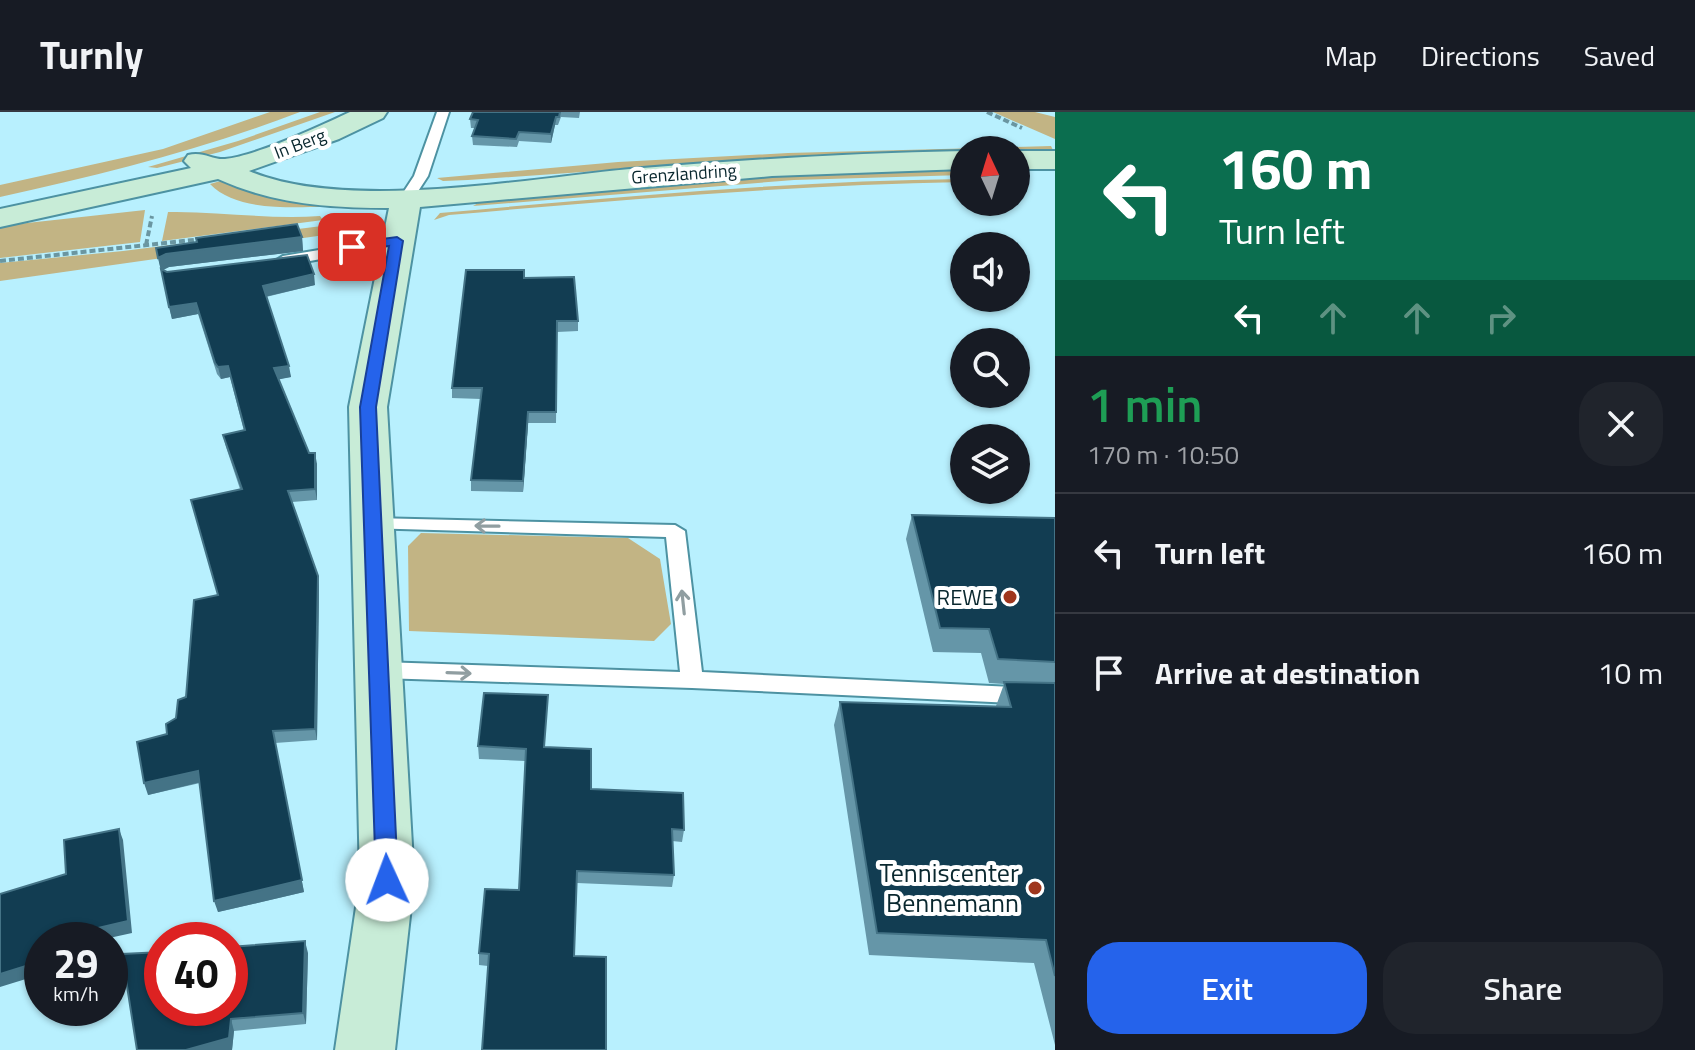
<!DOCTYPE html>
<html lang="en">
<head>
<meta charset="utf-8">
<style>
	body { margin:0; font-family:"Titillium Web",sans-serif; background:#20242c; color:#f1f3f6; height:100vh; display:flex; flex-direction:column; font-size:30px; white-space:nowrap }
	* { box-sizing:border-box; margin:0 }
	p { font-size:26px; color:#9ea1a6 }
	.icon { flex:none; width:44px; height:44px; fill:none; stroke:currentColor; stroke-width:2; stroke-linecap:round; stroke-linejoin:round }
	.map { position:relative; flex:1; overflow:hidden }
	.drawer { display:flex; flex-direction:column; background:#171b24; width:640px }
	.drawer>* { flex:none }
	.hud { background:#0b6e4f; color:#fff; overflow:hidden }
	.needle { width:52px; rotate:356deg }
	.buttons { position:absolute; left:950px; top:24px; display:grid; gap:16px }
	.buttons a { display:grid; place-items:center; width:80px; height:80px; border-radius:50%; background:#171b24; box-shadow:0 2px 6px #0004; font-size:40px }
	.speed { position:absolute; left:24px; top:810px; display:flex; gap:16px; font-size:40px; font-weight:700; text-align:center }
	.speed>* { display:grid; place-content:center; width:104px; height:104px; border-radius:50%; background:#171b24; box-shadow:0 2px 6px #0004; line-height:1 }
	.speed small { font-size:20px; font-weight:400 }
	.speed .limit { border:12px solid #d22; background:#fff; color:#111 }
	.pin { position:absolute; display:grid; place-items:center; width:68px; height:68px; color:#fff; margin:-34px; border-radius:16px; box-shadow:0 4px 12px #0006 }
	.me { position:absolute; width:88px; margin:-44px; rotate:358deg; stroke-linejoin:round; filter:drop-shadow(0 0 6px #0008) }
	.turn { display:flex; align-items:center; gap:28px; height:168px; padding:0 32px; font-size:36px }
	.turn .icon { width:104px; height:104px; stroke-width:2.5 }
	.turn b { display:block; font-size:56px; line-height:68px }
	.lanes { display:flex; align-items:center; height:76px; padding:0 32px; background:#0003; justify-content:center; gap:40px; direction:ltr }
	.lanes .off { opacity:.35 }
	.round { display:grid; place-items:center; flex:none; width:84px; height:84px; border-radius:32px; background:#20242c }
	.summary { display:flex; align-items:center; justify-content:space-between; height:136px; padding:0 32px }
	h1 { font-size:48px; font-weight:600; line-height:60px; color:#1e9e55 }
	.primary-button { display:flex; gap:16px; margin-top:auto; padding:16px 32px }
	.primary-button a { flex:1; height:92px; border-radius:32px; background:#2563eb; color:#fff; font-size:32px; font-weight:600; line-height:92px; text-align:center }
	.primary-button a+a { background:#20242c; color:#f1f3f6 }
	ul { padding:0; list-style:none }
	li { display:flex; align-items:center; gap:24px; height:120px; padding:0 32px; border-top:2px solid #363941 }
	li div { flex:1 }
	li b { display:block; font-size:30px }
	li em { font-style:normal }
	header { display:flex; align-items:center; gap:48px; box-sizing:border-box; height:112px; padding:0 40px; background:#171b24; border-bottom:2px solid #363941 }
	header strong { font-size:38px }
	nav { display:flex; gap:44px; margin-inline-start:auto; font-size:28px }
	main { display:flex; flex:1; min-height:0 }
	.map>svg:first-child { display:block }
	.green { fill:#c2b484 }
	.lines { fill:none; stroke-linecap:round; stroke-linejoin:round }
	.lane-casing { stroke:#4d92a2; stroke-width:4 }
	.secondary-casing { stroke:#4d92a2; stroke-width:4 }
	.path { stroke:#6a96a1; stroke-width:4; stroke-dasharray:6 3; stroke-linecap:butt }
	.lane { fill:#fff; fill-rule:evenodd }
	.secondary { fill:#c8ecd7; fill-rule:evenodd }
	.wall { fill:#6596a8 }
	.shaded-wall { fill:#447386 }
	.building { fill:#123d52; stroke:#447386; stroke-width:2 }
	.oneway { stroke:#909ea1 }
	.route { fill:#2563eb; stroke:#184099; stroke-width:2 }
	.poi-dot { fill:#9f361d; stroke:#fff; stroke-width:3 }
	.labels { text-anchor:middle; stroke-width:8; stroke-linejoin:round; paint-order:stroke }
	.far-street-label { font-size:18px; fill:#09272e; stroke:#fff }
	.poi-label { font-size:22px; fill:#09272e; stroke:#fff; text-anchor:end }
	.near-poi-label { font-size:26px; fill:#09272e; stroke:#fff; text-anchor:end }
</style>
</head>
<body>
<header>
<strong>Turnly</strong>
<nav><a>Map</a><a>Directions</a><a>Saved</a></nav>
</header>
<main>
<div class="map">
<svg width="1055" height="938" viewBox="0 0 1055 938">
	<rect width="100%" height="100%" fill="#b8f0fe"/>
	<!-- green -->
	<path class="green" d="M 270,0 L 300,0 C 204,37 101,63 0,85 L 0,73 L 163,37 Z
		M 320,0 L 335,0 L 220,40 L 157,56 L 148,55 L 238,29 Z
		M 993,0 L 1035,0 L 1055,5 L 1055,27 Z
		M 1051,34 L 1053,38 L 1047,40 L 964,38 L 964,42 L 726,50 L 468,68 L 443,69 L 437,66 L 618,50 L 788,41 Z
		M 964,57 L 964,63 L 794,68 L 473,94 L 480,90 L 812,61 Z
		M 964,67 L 964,70 C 792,73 620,88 449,103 L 434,108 L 440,101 C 615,85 789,69 964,67 Z
		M 224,68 L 324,88 L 322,95 C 287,95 236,99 210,72 Z
		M 145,98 L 140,130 L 0,146 L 0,114 Z
		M 168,100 C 219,99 269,108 320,104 L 323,108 L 162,129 Z
		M 354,110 L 364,111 L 367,117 L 0,169 L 0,151 L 123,139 Z
		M 421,421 L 628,426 L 660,447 L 671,512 L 654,529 L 409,519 L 408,434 Z"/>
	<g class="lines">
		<!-- lane casing -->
		<g class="lane-casing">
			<path id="lane" d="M 437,0 L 449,0 L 428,64 L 411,90 L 401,90 L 399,87 L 414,64 Z
				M 397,125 L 404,129 L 402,132 L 283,154 L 275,149 L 283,144 Z
				M 373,406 L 675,413 L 685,419 L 702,560 L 1055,577 L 1055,593 L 692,576 L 381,566 L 373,564 L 370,558 L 373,552 L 381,550 L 680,560 L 666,425 L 366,416 L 363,412 Z"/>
		</g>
		<!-- secondary casing -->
		<g class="secondary-casing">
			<path id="secondary" d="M 350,0 L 387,0 L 383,6 L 339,27 L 249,59 C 346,100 524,67 630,57 C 741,48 852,41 964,39 L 964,57 L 772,64 L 420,95 L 387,295 L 414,768 L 395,938 L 335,938 L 360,768 L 349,295 L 389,96 C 329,96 273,92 218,67 L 0,115 L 0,97 L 191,56 L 184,49 L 188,43 C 203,39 212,48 225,47 C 256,44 320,14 350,0 Z
				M 1016,39 L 1055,39 L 1055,57 L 1016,57 Z"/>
		</g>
		<!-- path -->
		<path class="path" d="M 987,0 L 1022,16
			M 146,133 L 152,104
			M 0,149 L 202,127"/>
		<!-- lane -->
		<use href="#lane" class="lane"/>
		<!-- secondary -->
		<use href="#secondary" class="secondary"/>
	</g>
	<!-- wall -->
	<path class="wall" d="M 473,0 L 580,0 L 579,6 L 561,5 L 558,13 L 555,13 L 551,31 L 519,29 L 517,35 L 473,33 L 472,24 L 475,16 L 471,16 L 470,7 Z
		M 302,125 L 303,139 L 169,155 L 163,158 L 167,160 L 315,173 L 266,185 L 291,265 L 278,267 L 309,341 L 317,352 L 317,388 L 292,390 L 318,464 L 319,476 L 317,628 L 275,631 L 304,780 L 218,800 L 200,671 L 148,683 L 167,622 L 186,585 L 218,483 L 191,388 L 240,377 L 226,335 L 223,323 L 244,319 L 230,265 L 221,267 L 217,262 L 198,202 L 172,207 L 156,136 Z
		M 524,166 L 578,209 L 578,219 L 557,220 L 556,311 L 528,311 L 523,380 L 471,379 L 471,368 L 481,287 L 452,286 L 452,276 Z
		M 912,403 L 1055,406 L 1055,933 L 1034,851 L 869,843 L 834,613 L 840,590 L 996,594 L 1004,572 L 989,571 L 981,541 L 933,540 L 906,427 Z
		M 478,634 L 545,635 L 591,677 L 684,718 L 682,730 L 672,729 L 674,763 L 672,775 L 577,771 L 574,844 L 606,938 L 482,938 L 488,854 L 479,853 L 479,841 L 519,778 L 525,649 L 479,647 Z
		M 308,841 L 306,912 L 234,919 L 232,938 L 137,938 Z"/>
	<!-- shaded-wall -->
	<path class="shaded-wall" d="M 556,5 L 555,13 L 551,31 L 551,22 Z
		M 302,125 L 303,139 L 169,155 L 161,159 L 158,146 L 166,142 Z
		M 314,162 L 315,173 L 264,185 L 263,174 Z
		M 196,191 L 198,202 L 172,207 L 169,195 Z
		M 228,254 L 230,265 L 221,267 L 218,255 Z
		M 289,254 L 291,265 L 276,268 L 274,256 Z
		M 528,300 L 528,311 L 523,380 L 523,369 Z
		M 315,341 L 317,352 L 317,388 L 315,377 Z
		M 318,464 L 319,476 L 317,628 L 315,617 Z
		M 275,631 L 304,780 L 218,800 L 214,789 Z
		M 198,659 L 201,670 L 148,683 L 144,671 Z
		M 119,717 L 123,728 L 132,821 L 100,828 L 98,816 Z
		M 305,829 L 308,841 L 306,912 L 303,901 Z
		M 42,849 L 42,862 L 0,875 L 0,862 Z
		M 231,907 L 234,919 L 232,938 L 186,938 Z"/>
	<!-- building -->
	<path class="building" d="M 473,0 L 560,0 L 559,5 L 556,5 L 551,22 L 519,20 L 516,27 L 472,24 L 478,8 L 470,7 Z
		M 297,112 L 302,125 L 166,142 L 158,146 L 156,136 L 197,130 L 196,126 Z
		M 307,143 L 314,162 L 263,174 L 289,254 L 274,256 L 309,341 L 315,341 L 315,377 L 288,379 L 318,464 L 315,617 L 273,619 L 302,768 L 214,789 L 198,659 L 144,671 L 137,630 L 167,622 L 166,612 L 176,606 L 178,588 L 186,585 L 194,488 L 218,483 L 191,388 L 242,377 L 223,323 L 245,318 L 228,254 L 218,255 L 215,251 L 196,191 L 169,195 L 161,157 L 167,160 Z
		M 466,158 L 524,158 L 524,166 L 574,165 L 578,209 L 557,209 L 556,300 L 528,300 L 523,369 L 471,368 L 482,276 L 452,276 Z
		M 912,403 L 1055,406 L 1055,550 L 998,547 L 989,517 L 940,516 Z
		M 1004,570 L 1055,571 L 1055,864 L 1046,828 L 877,821 L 840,590 L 1011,595 Z
		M 484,581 L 548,583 L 544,635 L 591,637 L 591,677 L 683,681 L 684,718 L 672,717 L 674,763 L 577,759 L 574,844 L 606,845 L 606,938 L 482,938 L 489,842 L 479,841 L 485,777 L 519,778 L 526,637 L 478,634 Z
		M 119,717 L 128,809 L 98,816 L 100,828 L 42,828 L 42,849 L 0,862 L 0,782 L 66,762 L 64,728 Z
		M 305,829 L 303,901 L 231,907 L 229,926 L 186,938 L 137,938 L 122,842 L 162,840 L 162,896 L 230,896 L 230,835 Z"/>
	<!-- one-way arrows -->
	<defs><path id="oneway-shaft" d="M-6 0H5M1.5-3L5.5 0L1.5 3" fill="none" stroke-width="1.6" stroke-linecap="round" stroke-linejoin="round" transform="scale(2)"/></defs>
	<g class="oneway">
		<use href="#oneway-shaft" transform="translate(487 414) rotate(-179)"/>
		<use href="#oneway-shaft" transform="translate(683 490) rotate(-96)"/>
		<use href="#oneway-shaft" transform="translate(459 561) rotate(2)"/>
	</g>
	<!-- route -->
	<path class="route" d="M 397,125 L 403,129 L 376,295 L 398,768 L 395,775 L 387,778 L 379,775 L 376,768 L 360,295 L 389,134 L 352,139 L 346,135 L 352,131 Z"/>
	<!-- markers -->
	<g class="poi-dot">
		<circle cx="1010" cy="485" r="8"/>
		<circle cx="1035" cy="776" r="8"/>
	</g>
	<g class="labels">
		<!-- far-street labels -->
		<g class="far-street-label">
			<text transform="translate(300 32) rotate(-21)" y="6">In Berg</text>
			<text transform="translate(684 62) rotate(-4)" y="6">Grenzlandring</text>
		</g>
		<!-- poi labels -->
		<g class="poi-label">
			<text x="994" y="493">REWE</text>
		</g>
		<!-- near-poi labels -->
		<g class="near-poi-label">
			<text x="1019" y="770">Tenniscenter<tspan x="1019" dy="30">Bennemann</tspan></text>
		</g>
	</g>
</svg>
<div class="buttons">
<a><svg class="needle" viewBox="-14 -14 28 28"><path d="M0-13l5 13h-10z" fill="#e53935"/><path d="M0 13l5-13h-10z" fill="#9ea1a6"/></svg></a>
<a><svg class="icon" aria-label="sound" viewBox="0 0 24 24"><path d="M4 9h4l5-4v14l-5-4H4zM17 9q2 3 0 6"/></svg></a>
<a><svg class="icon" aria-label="search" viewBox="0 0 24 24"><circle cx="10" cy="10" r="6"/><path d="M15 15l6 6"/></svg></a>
<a><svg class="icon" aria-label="layers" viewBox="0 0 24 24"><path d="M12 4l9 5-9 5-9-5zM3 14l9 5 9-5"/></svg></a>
</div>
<div class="speed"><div>29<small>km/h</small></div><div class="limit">40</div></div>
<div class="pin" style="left:352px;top:135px;background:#d93025"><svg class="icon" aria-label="arrive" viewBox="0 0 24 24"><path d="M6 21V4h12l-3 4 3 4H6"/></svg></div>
<svg class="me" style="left:387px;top:768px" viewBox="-20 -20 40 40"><circle r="19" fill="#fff"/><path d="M0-13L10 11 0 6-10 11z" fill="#2563eb"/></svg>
</div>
<section class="drawer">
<div class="hud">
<div class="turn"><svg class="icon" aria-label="left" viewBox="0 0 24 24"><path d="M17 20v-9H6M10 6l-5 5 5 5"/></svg><div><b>160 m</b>Turn left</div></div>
<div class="lanes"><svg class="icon" aria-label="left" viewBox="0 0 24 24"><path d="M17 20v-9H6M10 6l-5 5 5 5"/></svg><svg class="icon off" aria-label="ahead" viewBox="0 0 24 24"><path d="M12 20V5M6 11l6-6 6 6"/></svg><svg class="icon off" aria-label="ahead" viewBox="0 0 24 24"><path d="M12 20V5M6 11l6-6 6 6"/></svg><svg class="icon off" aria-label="right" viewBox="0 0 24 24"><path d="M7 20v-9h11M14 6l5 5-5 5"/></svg></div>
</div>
<div class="summary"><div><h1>1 min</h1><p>170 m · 10:50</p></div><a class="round"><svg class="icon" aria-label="close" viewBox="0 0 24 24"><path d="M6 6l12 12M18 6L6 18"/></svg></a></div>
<ul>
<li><svg class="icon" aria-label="left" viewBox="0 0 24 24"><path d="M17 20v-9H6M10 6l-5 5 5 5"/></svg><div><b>Turn left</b></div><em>160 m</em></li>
<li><svg class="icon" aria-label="arrive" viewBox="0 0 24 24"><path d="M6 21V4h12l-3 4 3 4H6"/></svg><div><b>Arrive at destination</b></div><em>10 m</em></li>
</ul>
<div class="primary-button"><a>Exit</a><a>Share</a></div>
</section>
</main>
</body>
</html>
